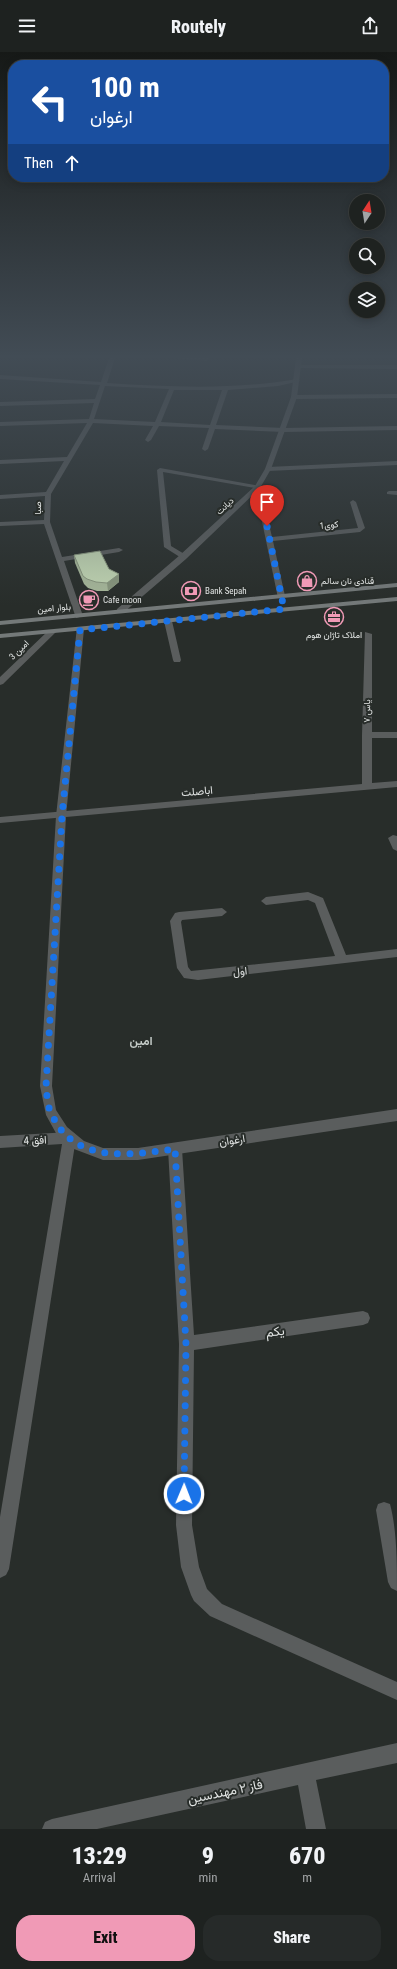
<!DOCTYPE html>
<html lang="en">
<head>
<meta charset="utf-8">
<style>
	body { margin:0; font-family:"Roboto Condensed",Vazirmatn,sans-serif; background:#262a29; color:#f1f3f6; height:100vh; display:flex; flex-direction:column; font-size:15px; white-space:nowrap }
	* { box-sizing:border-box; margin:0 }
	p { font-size:13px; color:#a1a4a5 }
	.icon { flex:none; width:22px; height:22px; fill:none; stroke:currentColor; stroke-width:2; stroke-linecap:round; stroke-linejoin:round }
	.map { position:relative; height:1777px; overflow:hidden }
	.side { display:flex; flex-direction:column; background:#1e2220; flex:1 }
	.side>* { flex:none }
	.top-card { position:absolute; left:8px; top:8px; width:381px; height:122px; border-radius:16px; box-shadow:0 2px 10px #0003,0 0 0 1px #3c3f3e; background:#1a4fa0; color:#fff; overflow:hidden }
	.needle { width:26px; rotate:12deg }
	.controls { position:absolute; left:349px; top:142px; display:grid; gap:8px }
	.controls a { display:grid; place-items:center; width:36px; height:36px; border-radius:50%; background:#1e2220; box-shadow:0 2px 10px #0003,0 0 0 1px #3c3f3e; font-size:20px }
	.pin { position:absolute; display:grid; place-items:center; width:34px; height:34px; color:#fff; margin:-41px -17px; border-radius:50% 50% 50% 0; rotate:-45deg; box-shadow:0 0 4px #0007 }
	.pin .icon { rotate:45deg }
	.me { position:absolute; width:44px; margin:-22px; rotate:1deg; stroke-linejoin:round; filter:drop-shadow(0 0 3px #0008) }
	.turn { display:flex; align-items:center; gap:14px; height:84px; padding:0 16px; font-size:18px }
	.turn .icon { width:52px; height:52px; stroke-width:2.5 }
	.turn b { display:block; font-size:28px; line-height:34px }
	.then { display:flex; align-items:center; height:38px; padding:0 16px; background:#0003; gap:8px; font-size:15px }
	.eta { display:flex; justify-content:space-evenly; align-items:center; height:68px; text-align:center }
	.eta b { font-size:24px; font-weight:800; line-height:28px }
	.action { display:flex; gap:8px; margin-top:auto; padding:8px 16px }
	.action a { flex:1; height:46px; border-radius:16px; background:#f09ab6; color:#111; font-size:16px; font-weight:800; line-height:46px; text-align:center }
	.action a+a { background:#262a29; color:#f1f3f6 }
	header { display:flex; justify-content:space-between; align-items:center; height:52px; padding:0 16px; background:#1e2220; font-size:18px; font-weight:800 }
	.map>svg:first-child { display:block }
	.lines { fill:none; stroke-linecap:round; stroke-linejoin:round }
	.minor { fill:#5a5d5d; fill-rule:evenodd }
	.tertiary { fill:#5a5d5d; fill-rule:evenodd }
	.secondary { fill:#747979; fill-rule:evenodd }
	.wall { fill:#a7b89a }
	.shaded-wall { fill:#88967d }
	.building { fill:#c2d6b3; stroke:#88967d }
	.route { stroke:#1a73e8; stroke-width:7; stroke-dasharray:0 12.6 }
	.labels { text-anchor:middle; stroke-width:4; stroke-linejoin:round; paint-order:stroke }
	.far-street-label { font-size:9px; fill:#e2e5e4; stroke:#282d2a }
	.far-poi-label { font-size:9px; fill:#e2e5e4; stroke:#282d2a; text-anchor:start }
	.street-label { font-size:11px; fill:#e2e5e4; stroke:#282d2a }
	.neighbourhood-label { font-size:12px; font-weight:bold; fill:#c4cbc7; stroke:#282d2a }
	.near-street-label { font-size:13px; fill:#e2e5e4; stroke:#282d2a }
</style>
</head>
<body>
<header><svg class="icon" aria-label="menu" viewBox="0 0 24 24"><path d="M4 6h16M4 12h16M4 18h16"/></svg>Routely<svg class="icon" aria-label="share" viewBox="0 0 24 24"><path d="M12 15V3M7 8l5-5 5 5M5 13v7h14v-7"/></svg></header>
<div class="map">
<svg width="397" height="1777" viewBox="0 0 397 1777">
	<rect width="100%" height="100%" fill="#282d2a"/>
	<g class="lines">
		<!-- minor -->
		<path class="minor" d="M 109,306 L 115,306 L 107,331 C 170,335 234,338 297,327 L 300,329 L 278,334 L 228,338 L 216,373 L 284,376 L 397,374 L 397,378 L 284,380 L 215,377 L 208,397 L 205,399 L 202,397 L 209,376 L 159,374 L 151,388 L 148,390 L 145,388 L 153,374 L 93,371 L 51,442 L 50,470 L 62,505 L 119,496 L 123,498 L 119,500 L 64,509 L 83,564 L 76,566 L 44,472 L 0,474 L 0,470 L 44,468 L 45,444 L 0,447 L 0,443 L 46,440 L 64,409 L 0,412 L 0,408 L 67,405 L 87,371 L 0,374 L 0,370 L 89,367 L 94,351 L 0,354 L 0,350 L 95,347 L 100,333 L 0,327 L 0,323 L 101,330 ZM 105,334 L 169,337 L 155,370 L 94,367 ZM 174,338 L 222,338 L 210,373 L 161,370 Z
			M 174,306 L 208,306 L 210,307 L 207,309 Z
			M 298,313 L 397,313 L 397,317 L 296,316 Z
			M 397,342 L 397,346 L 294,347 L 291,345 L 294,343 Z
			M 397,409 L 397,413 L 268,419 L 265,417 L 268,415 Z
			M 160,416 L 260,434 L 272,485 L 358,476 L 350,450 L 353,448 L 356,450 L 365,476 L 360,480 L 273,489 L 285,544 L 278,546 L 255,436 L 163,420 L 171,494 L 186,503 L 187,505 L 183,507 L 164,495 L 157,418 Z
			M 389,439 L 397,439 L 397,443 L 387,442 L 387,440 Z
			M 165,567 L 172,569 L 181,608 L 180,610 L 174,610 L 173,608 L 164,569 Z
			M 49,578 L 56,580 L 3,632 L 0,633 L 0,625 Z
			M 365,580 L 372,582 L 372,680 L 397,680 L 397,686 L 372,686 L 372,731 L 397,729 L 397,735 L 0,771 L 0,765 L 362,732 L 362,683 Z
			M 393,783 L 397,784 L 397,799 L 393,797 L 388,786 Z
			M 308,840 L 323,846 L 346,903 L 397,897 L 397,905 L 198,928 L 184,926 L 177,916 L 170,869 L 175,861 L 179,860 L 222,856 L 227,860 L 222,864 L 182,868 L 181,870 L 188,915 L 191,919 L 335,904 L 315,851 L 308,848 L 266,853 L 261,849 L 266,845 Z
			M 70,1080 L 75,1082 L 76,1086 L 9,1517 L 6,1523 L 0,1526 L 0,1465 L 62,1092 L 0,1096 L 0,1084 Z
			M 175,1091 L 180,1093 L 182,1097 L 194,1283 L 363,1259 L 368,1261 L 370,1266 L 368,1271 L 363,1273 L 194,1298 L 192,1473 L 199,1515 L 207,1537 L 222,1552 L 397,1630 L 397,1648 L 210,1564 L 194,1549 L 191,1543 L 181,1515 L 176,1473 L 179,1292 L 168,1097 L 170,1093 Z
			M 384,1450 L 390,1452 C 397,1479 397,1511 397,1539 L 391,1536 L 388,1530 L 376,1458 L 378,1452 Z
			M 397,1691 L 397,1711 L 316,1728 L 326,1777 L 306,1777 L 298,1733 L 97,1777 L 42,1777 L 45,1770 L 52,1767 Z"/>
		<!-- tertiary -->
		<path class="tertiary" d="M 296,306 L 302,306 L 297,345 L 271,417 L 260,436 L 186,507 L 123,561 L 117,561 L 117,557 L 180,503 L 255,434 L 265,417 L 291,345 Z
			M 77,575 L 84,577 L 66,764 L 52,1034 L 56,1058 L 67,1075 L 84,1089 L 103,1096 L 138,1096 L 397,1057 L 397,1069 L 138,1108 L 103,1108 L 74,1097 L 57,1083 L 46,1063 L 40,1034 L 56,764 Z"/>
		<!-- secondary -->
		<path class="secondary" d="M 397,531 L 397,535 L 0,573 L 0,569 Z
			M 397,545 L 397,549 L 0,586 L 0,582 Z"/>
	</g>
	<!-- wall -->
	<path class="wall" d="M 74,503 L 109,517 L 119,522 L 119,530 L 108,539 L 97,539 L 88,536 L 84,532 L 75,511 Z"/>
	<!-- shaded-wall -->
	<path class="shaded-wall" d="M 119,522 L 119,530 L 108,539 L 107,531 Z"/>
	<!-- building -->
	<path class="building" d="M 100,499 L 109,517 L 119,522 L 107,531 L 96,530 L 87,527 L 83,524 L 74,503 Z"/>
	<!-- sky -->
	<linearGradient id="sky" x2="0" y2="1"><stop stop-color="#161917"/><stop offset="0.55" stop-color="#424c55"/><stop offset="1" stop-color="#424c55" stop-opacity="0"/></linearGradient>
	<rect width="397" height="554" fill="url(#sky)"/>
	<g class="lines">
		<!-- route -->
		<path class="route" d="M 184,1442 L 186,1292 L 175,1097 C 136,1102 82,1112 57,1072 C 55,1068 51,1063 50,1059 C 47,1051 47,1042 46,1034 L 62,764 L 80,578 L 284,557 L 267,474"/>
	</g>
	<!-- icons -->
	<defs>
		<g id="shop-ring" transform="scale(1)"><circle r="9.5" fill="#282d2a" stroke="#f09ab6" stroke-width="1.5"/><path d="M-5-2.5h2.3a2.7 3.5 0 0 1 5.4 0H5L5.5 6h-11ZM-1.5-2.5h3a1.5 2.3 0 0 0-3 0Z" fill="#f09ab6"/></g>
		<g id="bank-ring" transform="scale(1)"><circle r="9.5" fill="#282d2a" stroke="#f09ab6" stroke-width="1.5"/><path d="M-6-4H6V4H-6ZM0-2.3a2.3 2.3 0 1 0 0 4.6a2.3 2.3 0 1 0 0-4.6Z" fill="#f09ab6"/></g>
		<g id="cafe-ring" transform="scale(1)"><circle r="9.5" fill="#282d2a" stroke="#f09ab6" stroke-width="1.5"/><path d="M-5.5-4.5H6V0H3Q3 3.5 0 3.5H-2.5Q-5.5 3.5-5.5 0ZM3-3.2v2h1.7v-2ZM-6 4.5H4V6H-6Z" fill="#f09ab6"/></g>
		<g id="office-ring" transform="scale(1)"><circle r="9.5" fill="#282d2a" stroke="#f09ab6" stroke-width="1.5"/><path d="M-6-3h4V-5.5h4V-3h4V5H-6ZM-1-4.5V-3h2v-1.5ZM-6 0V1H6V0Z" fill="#f09ab6"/></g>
	</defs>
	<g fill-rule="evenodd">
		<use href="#shop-ring" x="307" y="529"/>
		<use href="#bank-ring" x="191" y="539"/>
		<use href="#cafe-ring" x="89" y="548"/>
		<use href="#office-ring" x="334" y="565"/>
	</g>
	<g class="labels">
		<!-- far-street labels -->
		<g class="far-street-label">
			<text transform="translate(225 454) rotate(-43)" y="3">دیانت</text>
			<text transform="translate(38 456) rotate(-89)" y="3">صبا</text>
			<text transform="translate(329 473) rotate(-6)" y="3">کوی1</text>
			<text transform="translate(54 556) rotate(-5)" y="3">بلوار امین</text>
			<text transform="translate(19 598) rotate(-44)" y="3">امین 3</text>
			<text transform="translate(367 659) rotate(-89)" y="3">یاس ۷</text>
		</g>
		<!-- far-poi labels -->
		<g class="far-poi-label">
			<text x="321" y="532">قنادی نان سالم</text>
			<text x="205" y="542">Bank Sepah</text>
			<text x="103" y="551">Cafe moon</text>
			<text x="334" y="586" text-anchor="middle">املاک تاژان هوم</text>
		</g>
		<!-- street labels -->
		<g class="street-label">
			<text transform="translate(197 739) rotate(-5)" y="4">اباصلت</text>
			<text transform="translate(240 919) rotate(-6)" y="4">اول</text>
			<text transform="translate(35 1088) rotate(-3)" y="4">افق 4</text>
			<text transform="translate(232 1088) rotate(-9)" y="4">ارغوان</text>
		</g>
		<!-- neighbourhood labels -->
		<g class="neighbourhood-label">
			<text x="141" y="993">امین</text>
		</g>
		<!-- near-street labels -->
		<g class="near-street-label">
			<text transform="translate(275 1279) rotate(-8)" y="5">یکم</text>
			<text transform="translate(225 1739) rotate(-12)" y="5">فاز ۲ مهندسین</text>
		</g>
	</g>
</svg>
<div class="controls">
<a><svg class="needle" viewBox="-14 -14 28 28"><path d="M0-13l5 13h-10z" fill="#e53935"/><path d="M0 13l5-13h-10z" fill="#a1a4a5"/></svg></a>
<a><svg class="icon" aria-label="search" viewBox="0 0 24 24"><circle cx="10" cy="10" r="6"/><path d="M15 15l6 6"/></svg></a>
<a><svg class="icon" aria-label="layers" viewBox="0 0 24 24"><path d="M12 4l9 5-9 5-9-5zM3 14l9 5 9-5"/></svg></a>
</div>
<div class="pin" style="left:267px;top:474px;background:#d93025"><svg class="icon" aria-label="arrive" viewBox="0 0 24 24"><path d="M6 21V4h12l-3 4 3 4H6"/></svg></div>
<svg class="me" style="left:184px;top:1442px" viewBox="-20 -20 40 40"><circle r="17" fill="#1a73e8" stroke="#fff" stroke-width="3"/><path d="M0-11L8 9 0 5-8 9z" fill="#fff"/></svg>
<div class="top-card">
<div class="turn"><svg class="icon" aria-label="left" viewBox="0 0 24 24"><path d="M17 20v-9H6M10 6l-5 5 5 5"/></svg><div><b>100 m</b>ارغوان</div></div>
<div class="then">Then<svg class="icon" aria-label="ahead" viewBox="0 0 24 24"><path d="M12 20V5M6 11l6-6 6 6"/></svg></div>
</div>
</div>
<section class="side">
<div class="eta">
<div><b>13:29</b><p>Arrival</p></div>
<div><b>9</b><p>min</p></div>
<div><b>670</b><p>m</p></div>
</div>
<div class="action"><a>Exit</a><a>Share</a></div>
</section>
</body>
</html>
